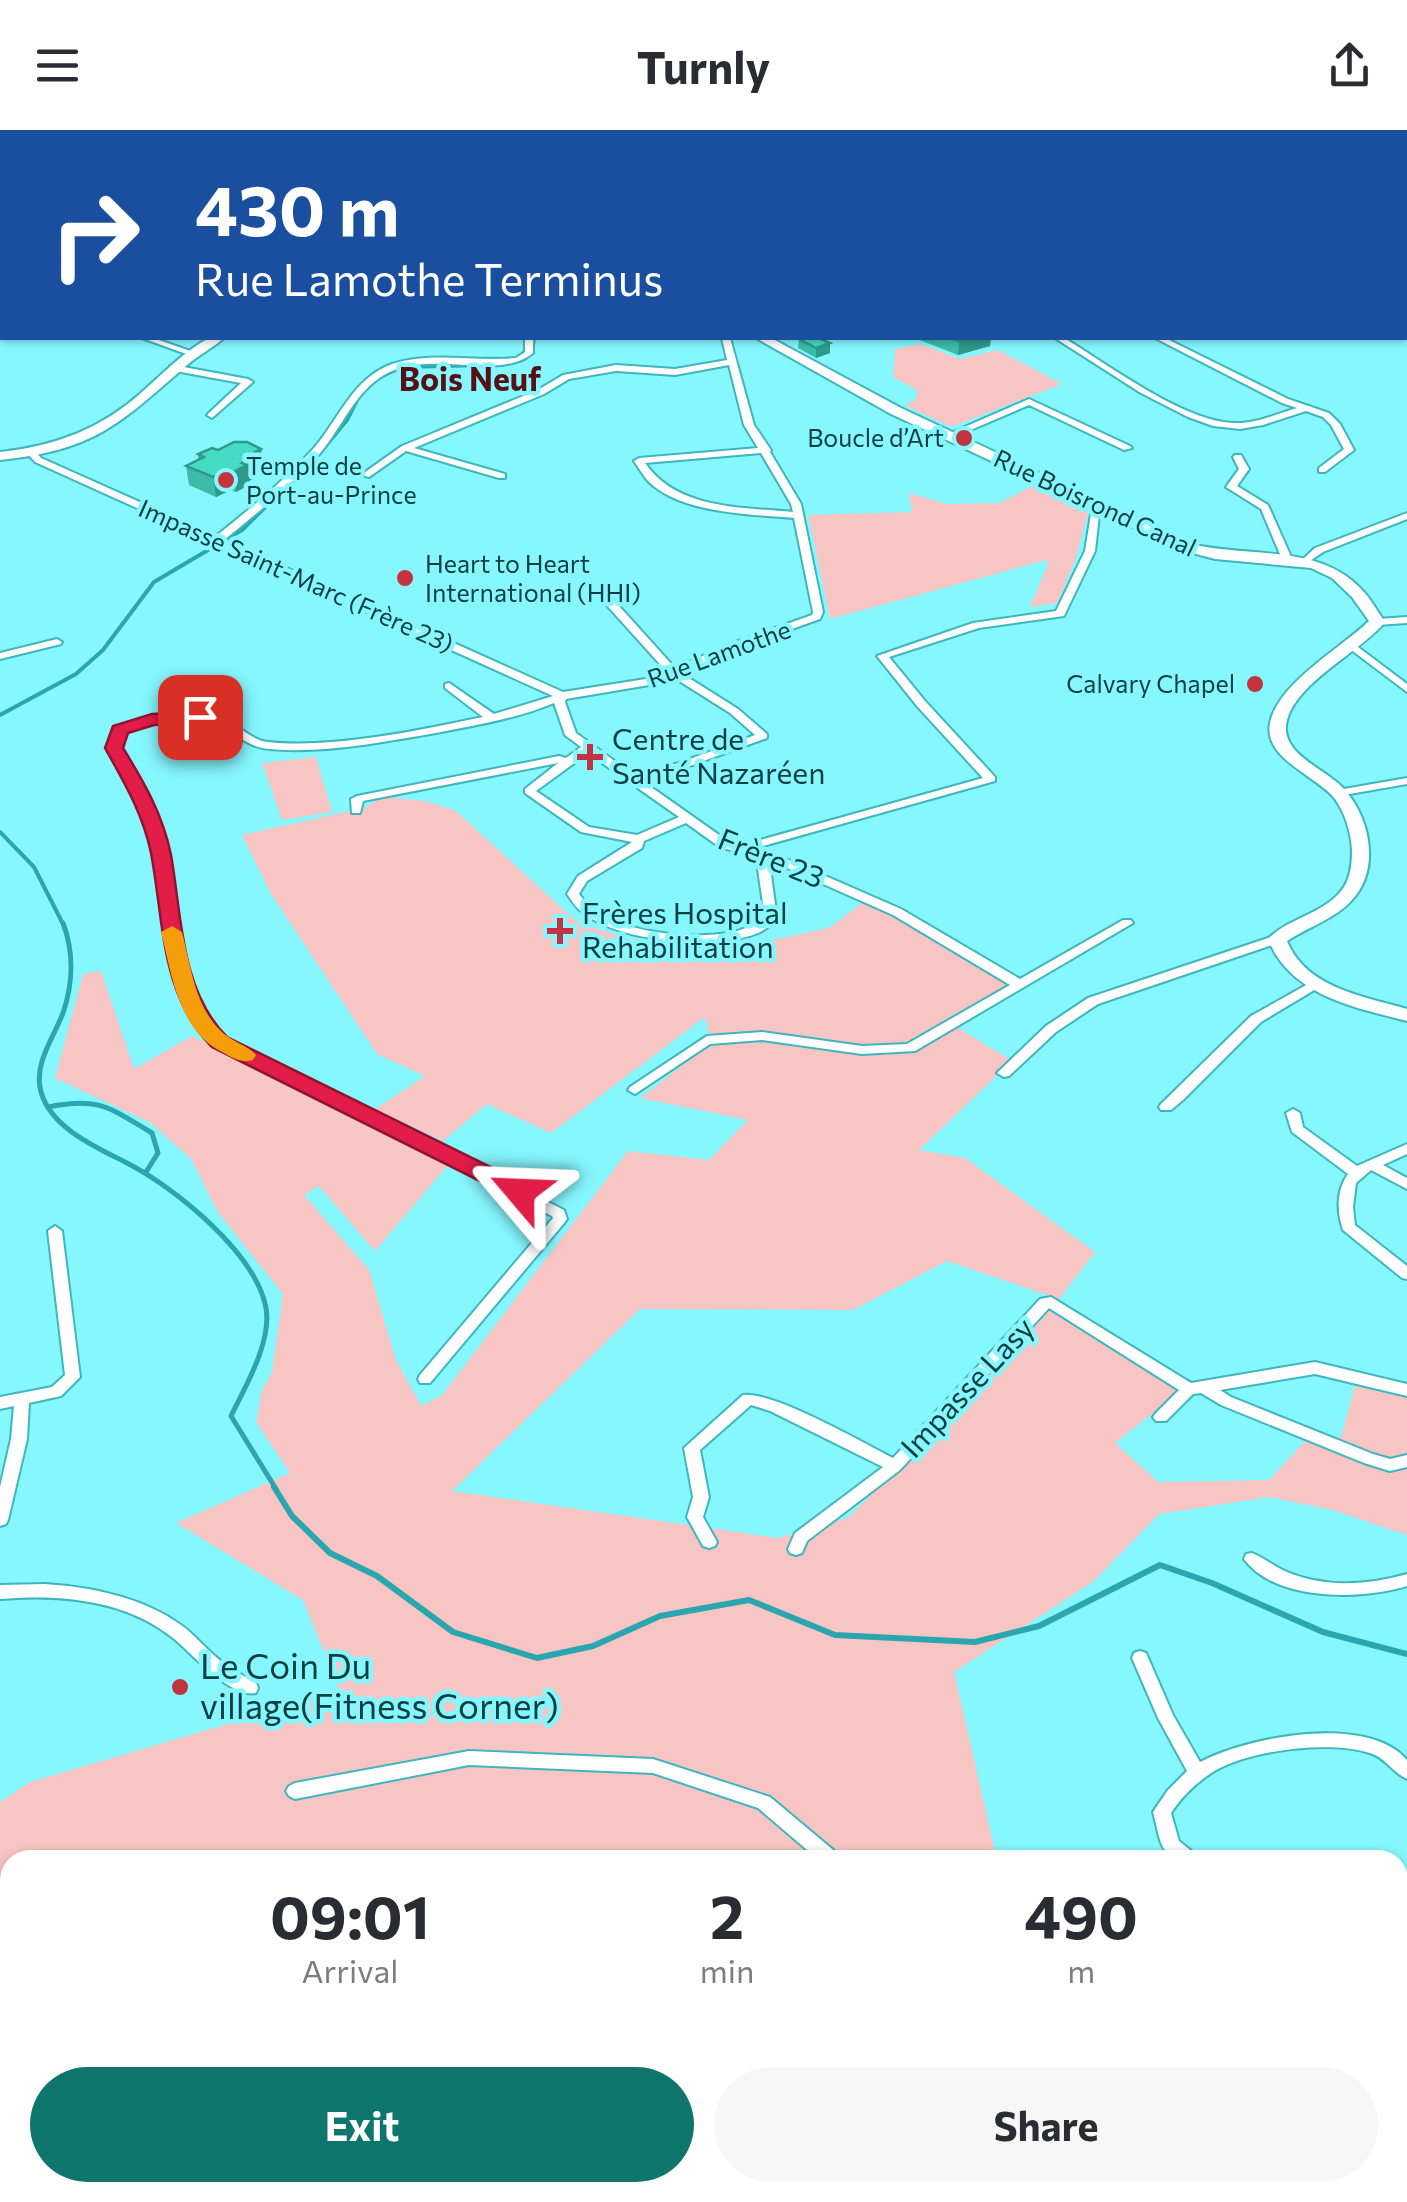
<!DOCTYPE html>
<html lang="en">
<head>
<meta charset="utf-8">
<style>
	body { margin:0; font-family:Commissioner,sans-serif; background:#f7f7f7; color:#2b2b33; height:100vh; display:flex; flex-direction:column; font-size:38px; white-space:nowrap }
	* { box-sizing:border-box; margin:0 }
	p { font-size:32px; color:#7c7c81 }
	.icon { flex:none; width:55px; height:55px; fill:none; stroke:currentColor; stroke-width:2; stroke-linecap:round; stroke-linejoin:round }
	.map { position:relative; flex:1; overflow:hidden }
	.side { position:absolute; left:0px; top:1720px; width:1408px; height:352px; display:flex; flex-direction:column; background:#fff; border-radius:30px 30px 0 0; box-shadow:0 2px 8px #0004 }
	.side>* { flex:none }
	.guide { position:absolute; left:0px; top:0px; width:1408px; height:210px; box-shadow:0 2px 8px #0004; background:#1a4fa0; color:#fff; overflow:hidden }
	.pin { position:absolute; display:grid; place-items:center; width:85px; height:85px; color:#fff; margin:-42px; border-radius:20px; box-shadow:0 5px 15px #0006 }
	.me { position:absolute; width:110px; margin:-55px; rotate:296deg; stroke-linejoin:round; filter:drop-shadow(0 0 8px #0008) }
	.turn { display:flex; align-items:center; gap:35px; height:210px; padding:0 30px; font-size:45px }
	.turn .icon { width:130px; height:130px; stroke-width:2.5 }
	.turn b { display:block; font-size:70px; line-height:85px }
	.eta { display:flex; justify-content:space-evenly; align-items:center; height:170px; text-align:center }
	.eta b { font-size:60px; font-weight:700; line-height:70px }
	.primary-button { display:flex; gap:20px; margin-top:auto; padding:20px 30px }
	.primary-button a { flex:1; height:115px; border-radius:60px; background:#0f766e; color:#fff; font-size:40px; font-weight:700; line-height:115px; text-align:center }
	.primary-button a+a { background:#f7f7f7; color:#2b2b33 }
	header { display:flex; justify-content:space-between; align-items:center; height:130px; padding:0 30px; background:#fff; font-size:45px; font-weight:700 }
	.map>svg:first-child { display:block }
	.green { fill:#f7c6c4 }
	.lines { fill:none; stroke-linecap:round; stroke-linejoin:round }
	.stream-far2 { stroke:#2ba6ae; stroke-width:4 }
	.stream-far1 { stroke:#2ba6ae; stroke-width:5 }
	.stream { stroke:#2ba6ae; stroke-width:6 }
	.street-casing { stroke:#3eb6bd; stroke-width:4 }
	.secondary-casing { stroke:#3eb6bd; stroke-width:4 }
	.street { fill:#fff; fill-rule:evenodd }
	.secondary { fill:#fff; fill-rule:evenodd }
	.wall { fill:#3bbda9 }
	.shaded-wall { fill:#309a8a }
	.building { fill:#45dcc5; stroke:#309a8a; stroke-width:2.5 }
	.route { fill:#e11d48; stroke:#92132f; stroke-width:2.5 }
	.slow { fill:#f59e0b }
	.poi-dot { fill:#c3323f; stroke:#86f7ff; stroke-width:4 }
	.labels { text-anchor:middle; stroke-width:9; stroke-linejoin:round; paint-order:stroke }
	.far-poi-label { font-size:25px; fill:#0d4043; stroke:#86f7ff; text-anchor:end }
	.far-street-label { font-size:25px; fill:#0d4043; stroke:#86f7ff }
	.poi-label { font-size:30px; fill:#0d4043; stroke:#86f7ff; text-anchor:start }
	.street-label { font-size:30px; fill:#0d4043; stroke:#86f7ff }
	.far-district-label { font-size:32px; font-weight:bold; fill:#561117; stroke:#86f7ff }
	.near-poi-label { font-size:35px; fill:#0d4043; stroke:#86f7ff; text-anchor:start }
</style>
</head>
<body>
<header><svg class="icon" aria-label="menu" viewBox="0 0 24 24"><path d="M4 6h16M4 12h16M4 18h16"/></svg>Turnly<svg class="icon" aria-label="share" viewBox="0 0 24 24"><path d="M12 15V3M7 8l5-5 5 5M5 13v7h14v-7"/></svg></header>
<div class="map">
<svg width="1407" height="2072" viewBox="0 0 1407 2072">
	<rect width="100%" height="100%" fill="#86f7ff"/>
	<!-- green -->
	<path class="green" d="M 920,214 L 960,229 L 998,220 L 1062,254 L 951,297 L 904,275 L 916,270 L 917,260 L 893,247 L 895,219 Z
		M 1036,354 L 1089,379 L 1075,431 L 1057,473 L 1030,477 L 1048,434 L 1046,430 L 830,489 L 808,385 L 912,382 L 909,363 L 946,374 L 1000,373 Z
		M 316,627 L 332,682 L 282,690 L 262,633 Z
		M 383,667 L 425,671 L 456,681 L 578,793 L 627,808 L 733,818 L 829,798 L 865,771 L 1004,849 L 1014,856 L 955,896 L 1012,931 L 919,1020 L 965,1028 L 1095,1122 L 1059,1169 L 947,1131 L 853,1180 L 640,1179 L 452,1361 L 778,1408 L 847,1388 L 939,1300 L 1051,1179 L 1061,1181 L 1182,1260 L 1115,1313 L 1158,1352 L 1269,1350 L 1309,1307 L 1341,1307 L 1355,1256 L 1407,1267 L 1407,1405 L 1333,1380 L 1269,1367 L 1159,1384 L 1094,1451 L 954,1542 L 997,1730 L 10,1730 L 10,2062 L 764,2063 L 739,2072 L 0,2072 L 0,1672 L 30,1652 L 340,1561 L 303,1470 L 176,1393 L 290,1343 L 256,1292 L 262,1260 L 272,1242 L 283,1164 L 217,1081 L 191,1029 L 151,993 L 55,948 L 83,844 L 101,841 L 134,939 L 192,906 L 446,1028 L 447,1036 L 375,1121 L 319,1056 L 304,1065 L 369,1140 L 396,1230 L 421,1276 L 442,1265 L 628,1021 L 709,1030 L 748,990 L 640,968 L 712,913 L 705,887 L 551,1003 L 487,974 L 443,1011 L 375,979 L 425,946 L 377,924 L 271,764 L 242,705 L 364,678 Z"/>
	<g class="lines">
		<!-- stream-far2 -->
		<path class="stream-far2" d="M 589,2 L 594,0
			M 500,235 C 521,231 532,232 534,208
			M 378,248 L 402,237 L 484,235
			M 0,585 L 76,544 L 103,520 L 154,452 L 242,400 L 319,324 L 347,290 L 359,266
			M 0,702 L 34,737 L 64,796"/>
		<!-- stream-far1 -->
		<path class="stream-far1" d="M 63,793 C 74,822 73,854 63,883 C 54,907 33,934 41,962 C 51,998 96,1017 127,1033 C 174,1057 256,1123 266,1178 C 272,1212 245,1257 231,1286 L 276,1359
			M 48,977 C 100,967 108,977 152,1003 L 158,1023 L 146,1042"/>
		<!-- stream -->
		<path class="stream" d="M 274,1357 L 292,1386 L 330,1423 L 377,1446 L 453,1502 L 537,1528 L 593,1516 L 660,1486 L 749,1470 L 835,1505 L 975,1512 L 1039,1496 L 1160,1435 L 1212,1453 L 1323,1502 L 1407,1524"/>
		<!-- street casing -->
		<g class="street-casing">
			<path id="street" d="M 138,0 L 147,0 L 149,2 L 141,2 Z
				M 587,0 L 599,0 L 595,2 L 586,2 Z
				M 890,0 L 898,0 L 900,2 L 892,2 Z
				M 986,0 L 994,0 L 995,2 L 988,2 Z
				M 1066,0 L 1074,0 L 1075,2 L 1068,2 Z
				M 1210,0 L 1220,0 L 1222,2 L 1213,2 Z
				M 1405,42 L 1407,42 L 1407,46 L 1405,46 Z
				M 1405,84 L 1407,84 L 1407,88 L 1405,88 Z
				M 1405,107 L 1407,107 L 1407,111 L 1405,111 Z
				M 0,119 L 2,120 L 2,124 L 0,125 Z
				M 1405,134 L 1407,134 L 1407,140 L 1405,140 Z
				M 1407,182 L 1407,188 L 1405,189 L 1405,183 Z
				M 1405,197 L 1407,198 L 1407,205 L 1405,204 Z
				M 142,208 L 153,208 L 196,223 L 189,225 Z
				M 525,208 L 533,208 L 533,223 C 498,252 429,218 384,245 C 355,262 342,297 321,322 C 292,354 258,383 224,410 L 563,562 L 652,548 L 667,542 L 602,470 L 602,466 L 610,466 L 675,538 L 730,514 L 812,485 L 813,482 L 794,388 C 750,384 681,384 648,351 C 643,345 638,337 634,331 L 639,328 L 758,318 L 744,295 L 729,235 L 675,245 L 616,241 L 569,249 L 544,264 L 414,318 L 505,344 L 505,348 L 499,348 L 406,321 L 369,347 L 361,345 L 402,316 L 538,260 L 563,245 L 616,235 L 675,239 L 727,230 L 722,208 L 730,208 L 754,295 L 771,320 L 770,322 L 801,374 L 823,482 L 820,489 L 738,518 L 681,543 L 738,579 L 767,604 L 767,608 L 687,637 L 641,650 L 729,712 L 742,715 L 983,648 L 917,576 L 877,526 L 973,493 L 1056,481 L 1085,421 L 1092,378 L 1100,376 L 1095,421 L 1064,486 L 979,498 L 889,527 L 925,571 L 995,647 L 995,651 L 756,718 L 766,720 L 901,779 L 1020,849 L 1123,790 L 1131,790 L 1133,793 L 915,921 L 862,924 L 762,910 L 710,914 L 635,964 L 628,960 L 630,957 L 707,906 L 762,902 L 862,916 L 907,914 L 1010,855 L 893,785 L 769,730 L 777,789 C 772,794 765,800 758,803 C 716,821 618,812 582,782 C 576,778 571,770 567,764 L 578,746 L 632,712 L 581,702 L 525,663 L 525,659 L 558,633 L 363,671 L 360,683 L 352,683 L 351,669 L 357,666 L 559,626 L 566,628 L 581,617 L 565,605 L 554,573 C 516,589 476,595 436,603 C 382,612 324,624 269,619 C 248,617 238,605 221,596 C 192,580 153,593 124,602 L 120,618 C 137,647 154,677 163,710 C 185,784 169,843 224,909 L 564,1080 L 567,1089 L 565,1092 L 430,1253 L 420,1253 L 418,1249 L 420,1245 L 553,1088 L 552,1086 L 214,915 C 156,844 174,789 152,710 C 142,677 125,647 108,618 L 115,598 C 150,587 193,573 228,591 C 242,598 252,610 268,612 C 331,619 421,600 483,587 L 445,558 L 445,554 L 449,553 L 494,584 L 553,566 L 35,332 L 27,323 L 35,321 L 41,328 L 216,406 C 250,379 284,351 314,318 C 339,289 353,248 392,234 C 432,221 475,232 516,228 L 525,222 ZM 761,323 L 791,374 L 793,382 C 743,377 677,380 645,333 ZM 673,547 L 730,583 L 755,605 L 679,633 L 634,645 L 576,603 L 565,572 L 566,569 L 655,554 ZM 588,623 L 679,687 L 637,705 L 589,697 L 536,661 ZM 686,693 L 721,718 L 756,725 L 765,788 C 753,795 742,801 728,803 C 689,809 620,803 589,776 C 585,773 583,768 579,764 L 587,751 L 642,718 L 644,711 Z
				M 1055,208 L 1064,208 C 1108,234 1186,294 1237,293 C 1257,293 1277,284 1297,278 L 1282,273 L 1155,208 L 1165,208 L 1288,269 L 1329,283 L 1340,294 L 1354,320 L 1325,342 L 1319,342 L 1319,338 L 1344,319 L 1331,295 L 1323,287 L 1306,281 L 1263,295 L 1240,299 L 1213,296 L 1188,287 L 1141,263 Z
				M 173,235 L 248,249 L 253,252 L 212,288 L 207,285 L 209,283 L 241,253 L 170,240 L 170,236 Z
				M 1029,269 L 1130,316 L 1132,318 L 1124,320 L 1029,275 L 952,308 L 944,306 Z
				M 1235,325 L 1241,325 L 1249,339 L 1237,356 L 1268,375 L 1292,429 L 1291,431 L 1287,432 L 1282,429 L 1261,379 L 1226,357 L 1239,339 L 1233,327 Z
				M 1407,383 L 1407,389 L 1323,422 L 1307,433 L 1302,430 L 1315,418 Z
				M 1407,487 L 1407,493 L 1377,495 L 1372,492 L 1377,489 Z
				M 57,509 L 62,512 L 61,514 L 0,529 L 0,523 Z
				M 1354,514 L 1407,554 L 1407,562 L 1350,519 L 1349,517 Z
				M 1407,648 L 1407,654 L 1338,666 L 1332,663 L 1338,660 Z
				M 1277,805 L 1283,809 L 1281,812 L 1098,874 L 1056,902 L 1009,946 L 1004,947 L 997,943 L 1046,896 L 1088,868 Z
				M 1317,849 L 1321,850 L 1323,853 L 1321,856 L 1261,892 L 1183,970 L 1171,980 L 1161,980 L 1159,977 L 1161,974 L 1251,886 Z
				M 1293,979 L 1300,983 L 1303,997 L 1357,1036 L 1407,1014 L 1407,1024 L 1383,1035 L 1407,1048 L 1407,1059 L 1371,1040 L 1356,1053 L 1353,1077 L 1355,1095 L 1407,1136 L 1407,1149 L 1402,1148 L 1343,1100 C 1337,1082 1336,1061 1348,1044 L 1292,1002 L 1286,983 Z
				M 55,1096 L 62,1101 L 80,1247 L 61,1266 L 29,1273 L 27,1309 L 8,1390 L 6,1394 L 0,1396 L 0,1357 L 11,1309 L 14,1276 L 0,1279 L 0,1267 L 52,1257 L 65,1245 L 48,1101 Z
				M 1051,1167 L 1191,1253 L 1315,1232 L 1407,1254 L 1407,1266 L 1315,1244 L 1220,1260 L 1231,1267 L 1373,1324 L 1390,1329 L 1407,1325 L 1407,1337 L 1390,1341 L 1364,1333 L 1221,1275 L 1201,1263 L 1193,1264 L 1166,1291 L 1156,1291 L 1153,1287 L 1156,1283 L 1179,1260 L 1049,1178 L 900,1340 L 807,1411 L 802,1423 L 796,1425 L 790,1423 L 788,1419 L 795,1403 L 883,1337 L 770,1281 L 751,1275 L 700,1320 L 709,1367 L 703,1387 L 717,1412 L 715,1416 L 709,1418 L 703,1416 L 687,1387 L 693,1367 L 684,1318 L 743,1265 C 773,1261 861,1312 893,1328 L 1040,1169 Z
				M 1252,1423 C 1264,1428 1275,1437 1287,1442 C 1325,1458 1369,1455 1407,1444 L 1407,1456 C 1361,1470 1276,1472 1244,1429 L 1246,1424 Z
				M 45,1454 C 92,1457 142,1467 181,1495 C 194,1504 204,1517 216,1527 C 228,1538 242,1545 256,1553 L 258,1558 L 256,1563 C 229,1568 193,1524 173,1508 C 125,1469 59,1464 0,1469 L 0,1455 Z
				M 1140,1521 L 1146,1523 L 1173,1585 L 1200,1632 C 1247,1607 1367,1583 1407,1630 L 1407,1649 C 1393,1643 1386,1628 1370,1623 C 1330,1610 1252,1620 1216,1640 C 1198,1651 1183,1665 1171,1683 L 1179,1711 L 1195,1724 L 1198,1730 C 1158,1730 1162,1715 1153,1682 L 1168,1660 L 1187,1641 L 1158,1588 L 1132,1528 L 1134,1523 Z
				M 469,1621 L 653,1629 L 770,1667 L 838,1724 L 841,1730 L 819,1730 L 758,1678 L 653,1643 L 469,1635 L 295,1669 L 289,1666 L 286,1661 L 289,1656 L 295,1653 Z
				M 10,1782 L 10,1798 L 0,1802 L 0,1786 Z
				M 10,1855 L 10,1873 L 0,1877 L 0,1859 Z
				M 0,2027 L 10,2028 L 10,2048 L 0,2047 Z
				M 608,2062 L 628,2062 L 629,2072 L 609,2072 Z
				M 1302,2062 L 1322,2062 L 1325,2072 L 1305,2072 Z"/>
		</g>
		<!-- secondary casing -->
		<g class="secondary-casing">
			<path id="secondary" d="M 209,208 L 224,208 C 213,218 198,225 186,236 C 118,295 95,320 0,330 L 0,322 C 55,316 101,299 142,262 C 164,243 183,222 209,208 Z
				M 756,208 L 771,208 L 901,278 L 1191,414 C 1248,428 1319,413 1362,460 C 1371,469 1377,481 1385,492 C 1360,522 1297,552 1287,590 C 1278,623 1324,638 1342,657 C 1370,686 1381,738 1352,770 C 1335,789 1308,797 1287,811 C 1306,858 1363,866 1407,879 L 1407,891 C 1354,877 1291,866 1268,809 C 1289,787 1326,784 1344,757 C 1351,746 1352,732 1352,720 C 1351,702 1345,683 1335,669 C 1317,645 1259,628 1271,589 C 1282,551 1341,518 1369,491 L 1352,467 L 1332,448 L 1311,438 L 1215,429 L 1181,420 L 891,284 Z"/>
		</g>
		<!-- street -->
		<use href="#street" class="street"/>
		<!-- secondary -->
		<use href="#secondary" class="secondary"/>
	</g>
	<!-- wall -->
	<path class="wall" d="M 917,208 L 991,208 L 990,216 L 958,225 L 917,209 Z
		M 799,209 L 830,213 L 830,223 L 816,228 L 798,218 Z
		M 261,319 L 264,339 L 262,340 L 263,344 L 249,351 L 249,355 L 236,362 L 231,360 L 216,367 L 189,355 L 186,336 L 198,330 L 198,324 L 218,320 Z"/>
	<!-- shaded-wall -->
	<path class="shaded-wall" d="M 970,208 L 991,208 L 990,216 L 958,225 L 959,211 Z
		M 830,213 L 830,223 L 816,228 L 816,218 Z
		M 261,319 L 264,339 L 262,340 L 263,344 L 249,351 L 249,355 L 236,362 L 233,342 L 255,322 Z
		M 228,340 L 231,360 L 216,367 L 213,347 Z"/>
	<!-- building -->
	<path class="building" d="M 802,208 L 819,208 L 830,213 L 816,218 L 799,209 Z
		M 950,208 L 970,208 L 959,211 Z
		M 234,312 L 247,312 L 261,319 L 255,322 L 260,324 L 242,333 L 247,335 L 233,342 L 228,340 L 213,347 L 186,336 L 204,327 L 198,324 L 212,318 L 218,320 Z"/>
	<!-- route -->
	<path class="route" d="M 200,582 L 206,583 L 206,591 L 154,595 L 128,603 L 123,618 C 144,652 163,685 171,725 C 182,786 180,860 227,907 L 529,1056 L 532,1062 L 529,1067 L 512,1067 L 212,917 C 160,865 164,791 151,723 C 143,684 124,652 105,618 L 113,596 L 152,584 Z"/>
	<!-- slow -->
	<path class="slow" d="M 172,796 L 182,802 C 191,837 195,878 223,903 C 233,912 247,915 256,925 L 253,930 C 240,933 233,928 222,922 C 178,900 172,845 161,802 Z"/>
	<!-- markers -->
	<g class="poi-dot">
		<circle cx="964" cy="308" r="10"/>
		<circle cx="226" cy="350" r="10"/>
		<circle cx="405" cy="448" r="10"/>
		<circle cx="1255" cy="554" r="10"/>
		<path d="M585 612h10v10h10v10h-10v10h-10v-10h-10v-10h10z"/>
		<path d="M555 786h10v10h10v10h-10v10h-10v-10h-10v-10h10z"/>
		<circle cx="180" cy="1557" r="10"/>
	</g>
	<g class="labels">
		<!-- far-poi labels -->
		<g class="far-poi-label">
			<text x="944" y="317">Boucle d’Art</text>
			<text x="246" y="345" text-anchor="start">Temple de<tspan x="246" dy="29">Port-au-Prince</tspan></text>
			<text x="425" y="443" text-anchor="start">Heart to Heart<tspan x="425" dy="29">International (HHI)</tspan></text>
			<text x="1235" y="563">Calvary Chapel</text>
		</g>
		<!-- far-street labels -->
		<g class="far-street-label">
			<text transform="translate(1095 373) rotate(25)" y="9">Rue Boisrond Canal</text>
			<text transform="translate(296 446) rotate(24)" y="9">Impasse Saint-Marc (Frère 23)</text>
			<text transform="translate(719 524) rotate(-20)" y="9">Rue Lamothe</text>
		</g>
		<!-- poi labels -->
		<g class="poi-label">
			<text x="612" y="620">Centre de<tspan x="612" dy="34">Santé Nazaréen</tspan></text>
			<text x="582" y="794">Frères Hospital<tspan x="582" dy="34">Rehabilitation</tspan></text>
		</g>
		<!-- street labels -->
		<g class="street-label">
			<text transform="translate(771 729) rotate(22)" y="10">Frère 23</text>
			<text transform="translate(968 1258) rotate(-47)" y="10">Impasse Lasy</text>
		</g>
		<!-- far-district labels -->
		<g class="far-district-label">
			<text x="470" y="261">Bois Neuf</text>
		</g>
		<!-- near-poi labels -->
		<g class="near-poi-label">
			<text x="200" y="1549">Le Coin Du<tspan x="200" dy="40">village(Fitness Corner)</tspan></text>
		</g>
	</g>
</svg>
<div class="pin" style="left:200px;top:587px;background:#d93025"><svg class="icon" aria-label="arrive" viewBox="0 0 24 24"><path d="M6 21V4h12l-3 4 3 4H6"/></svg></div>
<svg class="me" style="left:520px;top:1062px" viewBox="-20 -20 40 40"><path d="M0-17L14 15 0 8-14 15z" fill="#e11d48" stroke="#fff" stroke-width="4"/></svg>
<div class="guide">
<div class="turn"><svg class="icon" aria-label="right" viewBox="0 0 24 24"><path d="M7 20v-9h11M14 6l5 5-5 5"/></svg><div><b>430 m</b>Rue Lamothe Terminus</div></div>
</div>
<section class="side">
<div class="eta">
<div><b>09:01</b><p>Arrival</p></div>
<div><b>2</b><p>min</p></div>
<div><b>490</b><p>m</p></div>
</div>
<div class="primary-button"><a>Exit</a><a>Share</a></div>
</section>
</div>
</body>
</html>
